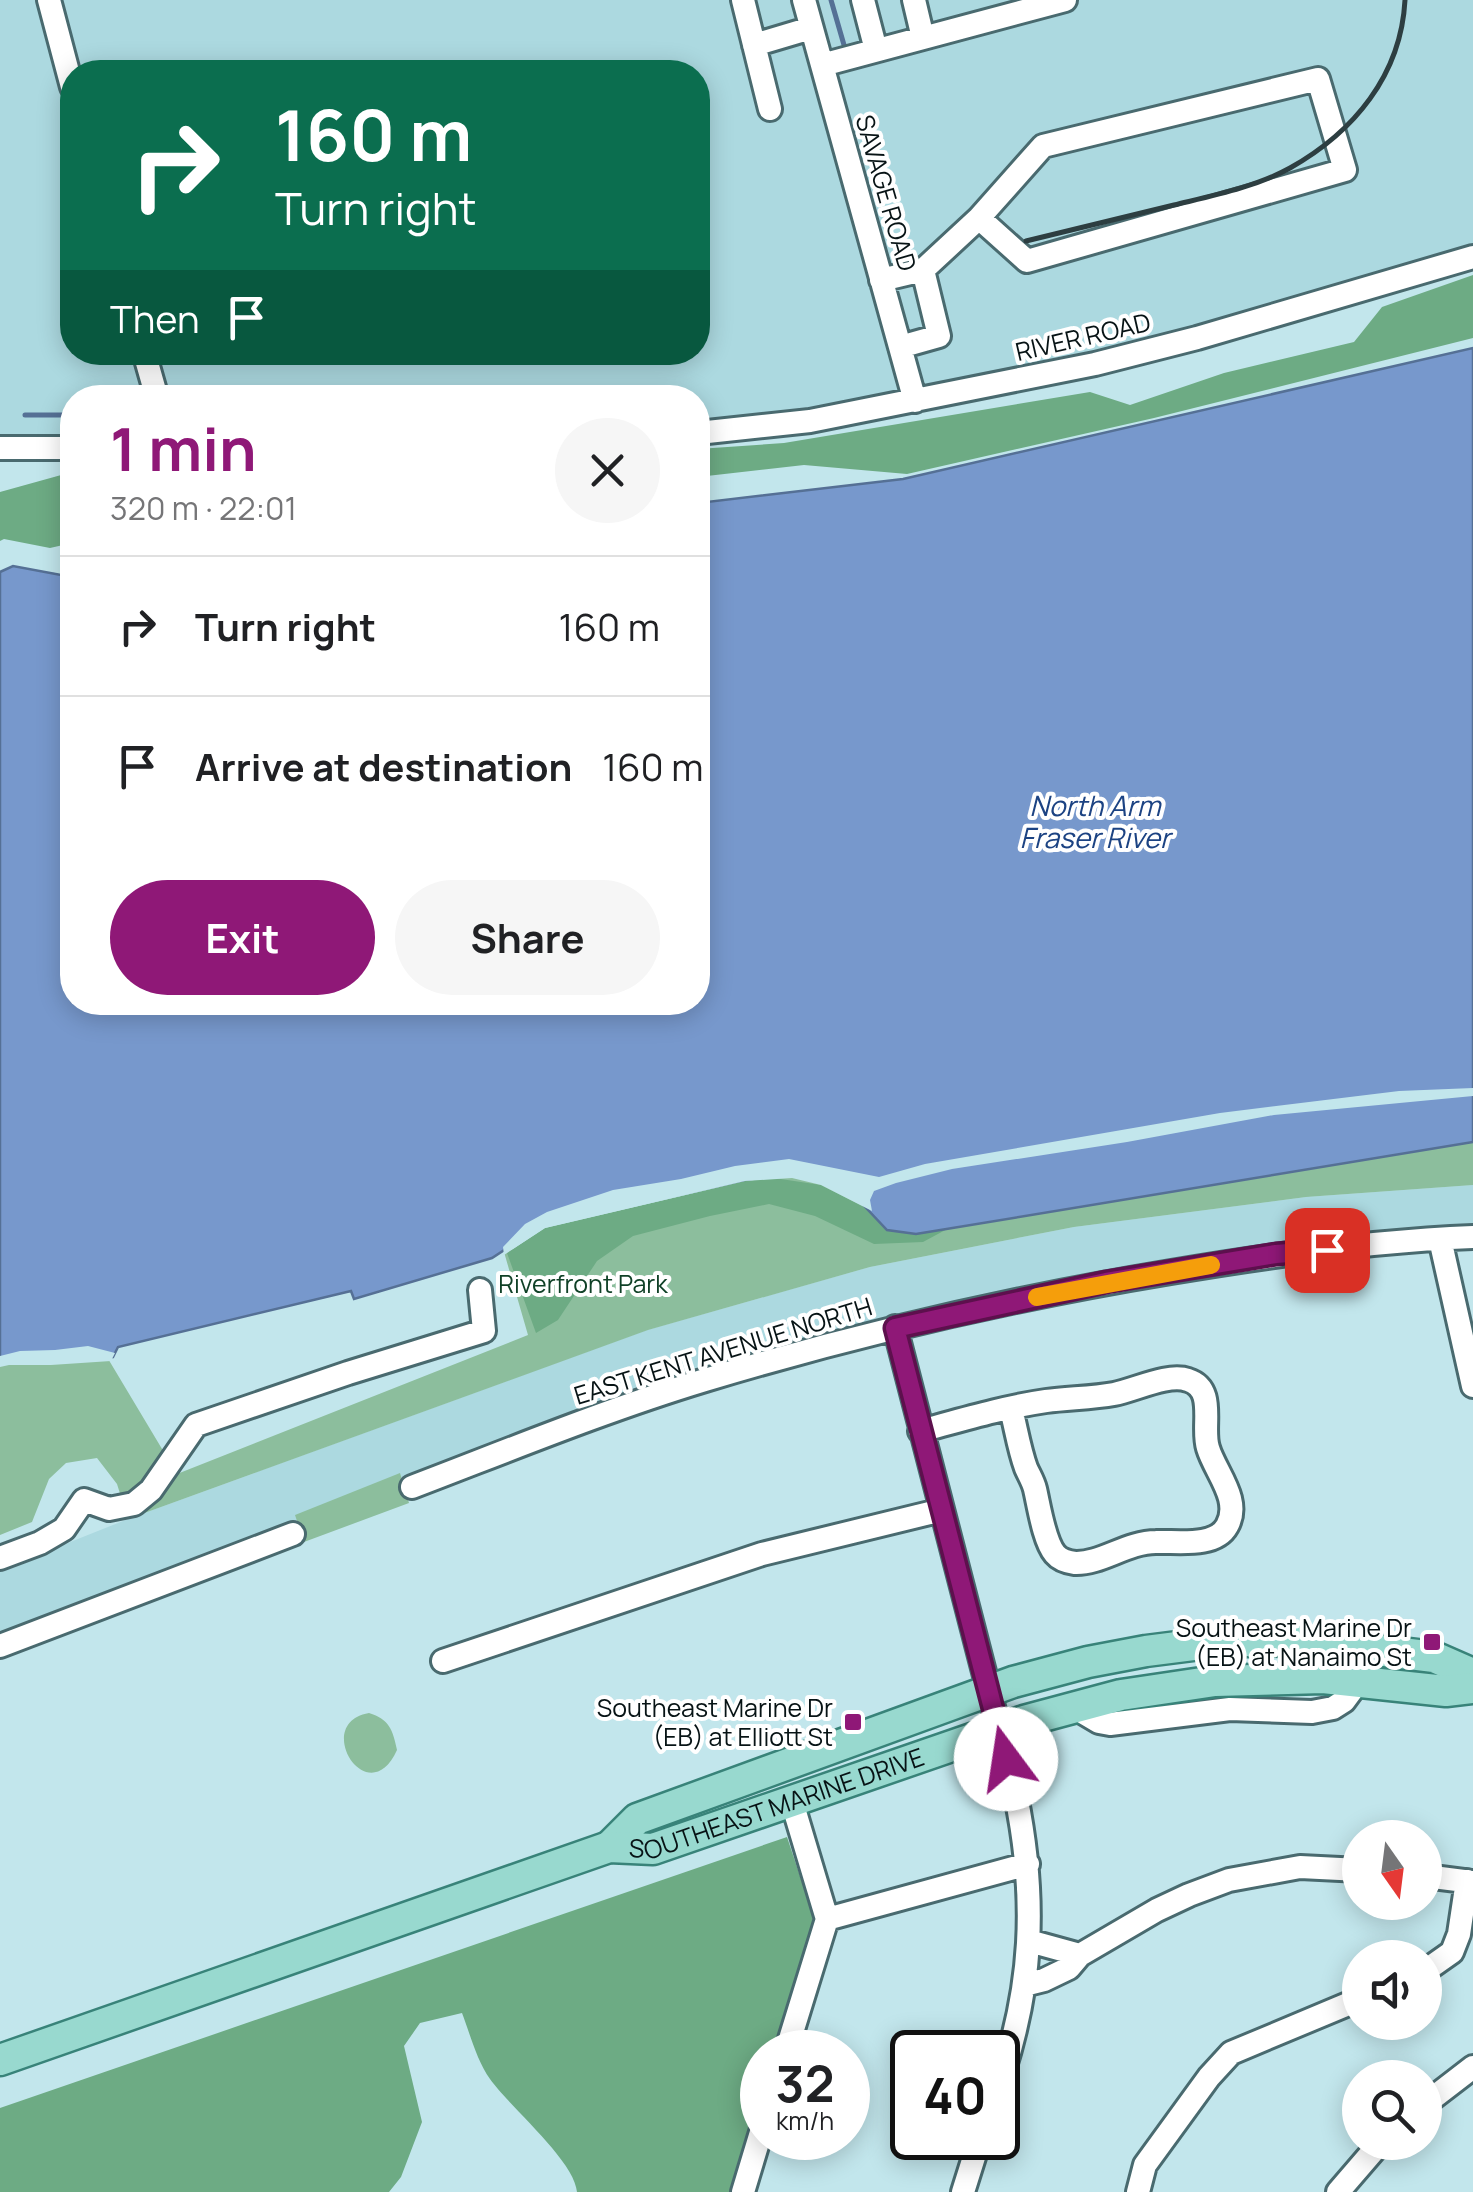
<!DOCTYPE html>
<html lang="en">
<head>
<meta charset="utf-8">
<style>
	body { margin:0; font-family:Manrope,sans-serif; background:#f6f6f6; color:#202124; height:100vh; display:flex; flex-direction:column; font-size:38px; white-space:nowrap }
	* { box-sizing:border-box; margin:0 }
	p { font-size:32px; color:#757577 }
	.icon { flex:none; width:55px; height:55px; fill:none; stroke:currentColor; stroke-width:2; stroke-linecap:round; stroke-linejoin:round }
	.map { position:relative; flex:1; overflow:hidden }
	.sheet { position:absolute; left:60px; top:385px; width:650px; height:630px; display:flex; flex-direction:column; background:#fff; border-radius:40px; box-shadow:0 5px 25px #0003 }
	.sheet>* { flex:none }
	.guide { position:absolute; left:60px; top:60px; width:650px; height:305px; border-radius:40px; box-shadow:0 5px 25px #0003; background:#0b6e4f; color:#fff; overflow:hidden }
	.needle { width:65px; rotate:166deg }
	.tools { position:absolute; left:1342px; top:1820px; display:grid; gap:20px }
	.tools a { display:grid; place-items:center; width:100px; height:100px; border-radius:50%; background:#fff; box-shadow:0 5px 25px #0003; font-size:50px }
	.speed { position:absolute; left:740px; top:2030px; display:flex; gap:20px; font-size:50px; font-weight:700; text-align:center }
	.speed>* { display:grid; place-content:center; width:130px; height:130px; border-radius:50%; background:#fff; box-shadow:0 5px 25px #0003; line-height:1 }
	.speed small { font-size:25px; font-weight:400 }
	.speed .limit { border:5px solid #111; border-radius:15px; background:#fff; color:#111 }
	.pin { position:absolute; display:grid; place-items:center; width:85px; height:85px; color:#fff; margin:-42px; border-radius:20px; box-shadow:0 5px 15px #0006 }
	.me { position:absolute; width:110px; margin:-55px; rotate:346deg; stroke-linejoin:round; filter:drop-shadow(0 0 8px #0008) }
	.turn { display:flex; align-items:center; gap:35px; height:210px; padding:0 50px; font-size:45px }
	.turn .icon { width:130px; height:130px; stroke-width:2.5 }
	.turn b { display:block; font-size:70px; line-height:85px }
	.then { display:flex; align-items:center; height:95px; padding:0 50px; background:#0003; gap:20px; font-size:38px }
	.round { display:grid; place-items:center; flex:none; width:105px; height:105px; border-radius:52px; background:#f6f6f6 }
	.overview { display:flex; align-items:center; justify-content:space-between; height:170px; padding:0 50px }
	h1 { font-size:60px; font-weight:700; line-height:75px; color:#8f1877 }
	.primary-button { display:flex; gap:20px; margin-top:auto; padding:20px 50px }
	.primary-button a { flex:1; height:115px; border-radius:60px; background:#8f1877; color:#fff; font-size:40px; font-weight:700; line-height:115px; text-align:center }
	.primary-button a+a { background:#f6f6f6; color:#202124 }
	ul { padding:0; list-style:none }
	li { display:flex; align-items:center; gap:30px; height:140px; padding:0 50px; border-top:2px solid #e0e0e0 }
	li div { flex:1 }
	li b { display:block; font-size:38px }
	li em { font-style:normal }
	.map>svg:first-child { display:block }
	.built { fill:#acd9e0; fill-rule:evenodd }
	.green { fill:#8cbe9d }
	.forest { fill:#6dab84 }
	.water { fill:#7798cc; stroke:#557095; stroke-width:2.5 }
	.pier { fill:#c2e6ec }
	.lines { fill:none; stroke-linecap:round; stroke-linejoin:round }
	.stream { stroke:#557095; stroke-width:5 }
	.minor-casing { stroke:#496a6f; stroke-width:28 }
	.major-casing { stroke:#388379; stroke-width:35 }
	.minor { stroke:#fff; stroke-width:22 }
	.major { stroke:#98d9cf; stroke-width:30 }
	.rail { stroke:#2d3e41; stroke-width:5 }
	.route-casing { stroke:#5d104d; stroke-width:25 }
	.route { stroke:#8f1877; stroke-width:18 }
	.slow { stroke:#f59e0b; stroke-width:18 }
	.poi-dot { fill:#8f1877; stroke:#fff; stroke-width:4 }
	.labels { text-anchor:middle; stroke-width:8; stroke-linejoin:round; paint-order:stroke }
	.street-label { font-size:25px; fill:#071315; stroke:#fff }
	.park-label { font-size:25px; fill:#104127; stroke:#fff }
	.poi-label { font-size:25px; fill:#071315; stroke:#fff; text-anchor:end }
	.water-label { font-size:28px; font-style:italic; fill:#1c4383; stroke:#fff }
</style>
</head>
<body>
<div class="map">
<svg width="1473" height="2192" viewBox="0 0 1473 2192">
	<rect width="100%" height="100%" fill="#c2e6ec"/>
	<!-- built -->
	<path class="built" d="M 0,0 L 1473,0 L 1473,257 L 1197,338 L 698,433 L 698,398 L 72,398 L 72,448 L 0,448 ZM 72,72 L 698,72 L 698,352 L 72,352 Z
		M 1473,1185 L 1473,1226 L 1346,1236 L 1168,1260 L 1051,1281 L 916,1309 L 741,1357 L 657,1384 L 426,1470 L 0,1634 L 0,1570 L 128,1519 L 647,1330 L 870,1267 L 1074,1227 L 1306,1197 Z"/>
	<!-- green -->
	<path class="green" d="M 1473,1142 L 1473,1185 L 1306,1197 L 1074,1227 L 870,1267 L 648,1330 L 128,1519 L 117,1484 L 97,1458 L 66,1463 L 49,1479 L 32,1522 L 0,1535 L 0,1363 L 107,1357 L 177,1474 L 528,1335 L 504,1252 L 792,1173 L 1316,1166 Z
		M 400,1473 L 409,1503 L 304,1542 L 295,1515 Z
		M 369,1713 C 389,1719 393,1730 397,1750 C 368,1814 311,1723 369,1713 Z"/>
	<!-- forest -->
	<path class="forest" d="M 1473,275 L 1473,338 L 1154,418 L 907,474 L 804,465 L 698,477 L 698,449 L 784,443 L 1090,392 L 1130,405 L 1224,373 L 1354,342 L 1382,307 Z
		M 72,472 L 72,543 L 50,548 L 4,539 L 0,541 L 0,492 Z
		M 774,1178 L 821,1185 L 872,1211 L 964,1220 L 923,1242 L 874,1244 L 815,1216 L 769,1204 L 710,1216 L 633,1236 L 597,1261 L 558,1320 L 536,1333 L 507,1253 L 545,1228 L 745,1181 Z
		M 787,1837 L 817,1927 L 794,1984 L 774,2052 L 762,2052 L 762,2094 L 742,2168 L 737,2192 L 577,2192 C 575,2161 509,2106 490,2079 C 477,2061 470,2034 462,2013 L 420,2023 L 404,2046 L 422,2122 L 401,2177 L 389,2192 L 0,2192 L 0,2108 Z"/>
	<!-- water -->
	<path class="water" d="M 1473,348 L 1473,1142 L 916,1234 L 887,1230 L 852,1193 L 792,1173 L 744,1180 L 541,1226 L 492,1258 L 354,1299 L 351,1291 L 118,1347 L 113,1357 L 0,1363 L 0,572 L 13,566 L 72,577 L 72,1002 L 698,1002 L 698,503 L 903,479 Z"/>
	<!-- pier -->
	<path class="pier" d="M 1473,1088 L 1473,1096 L 1274,1115 L 1127,1142 L 952,1169 L 896,1183 L 874,1191 L 870,1200 L 872,1211 L 821,1185 L 792,1178 L 745,1181 L 545,1228 L 504,1255 L 503,1247 L 525,1224 L 547,1212 L 613,1190 L 681,1179 L 735,1166 L 789,1159 L 879,1177 L 925,1164 L 1220,1113 L 1399,1091 Z
		M 88,1346 L 115,1353 L 111,1361 L 51,1365 L 9,1365 L 0,1367 L 0,1356 L 20,1351 L 55,1350 Z"/>
	<g class="lines">
		<!-- stream -->
		<path class="stream" d="M 831,0 L 844,45
			M 25,415 L 72,415"/>
		<!-- minor casing -->
		<g class="minor-casing">
			<path id="minor" d="M 49,0 L 72,87
				M 743,0 L 770,109
				M 804,0 L 915,401
				M 863,0 L 876,50
				M 914,0 L 923,38
				M 754,45 L 811,28
				M 822,65 L 1065,0
				M 923,270 L 979,218 L 1043,146 L 1318,79 L 1345,170 L 1027,261 L 979,218
				M 881,280 L 923,270 L 939,336 L 900,347
				M 144,352 L 157,398
				M 698,433 L 810,421 L 1095,364 L 1197,338 L 1473,257
				M 0,448 L 72,448
				M 1440,1239 L 1473,1386
				M 895,1327 L 1016,1796 C 1037,1900 1033,1987 998,2088
				M 920,1431 C 961,1420 1004,1407 1046,1401 C 1069,1398 1092,1398 1114,1394 C 1135,1390 1168,1373 1188,1380 C 1217,1389 1201,1427 1208,1448 C 1215,1472 1242,1500 1227,1526 C 1215,1548 1176,1541 1156,1542 C 1127,1542 1101,1564 1075,1563 C 1067,1562 1060,1560 1055,1554 C 1044,1541 1039,1506 1035,1489 C 1033,1481 1029,1475 1026,1468 C 1019,1449 1016,1428 1011,1409
				M 412,1487 C 509,1450 606,1410 705,1380 C 858,1334 1014,1298 1171,1272 C 1271,1255 1372,1241 1473,1237
				M 0,1558 L 40,1543 L 64,1529 L 84,1500 L 109,1509 L 134,1504 L 151,1490 L 196,1425 L 348,1373 L 484,1331 L 480,1290
				M 0,1646 L 293,1534
				M 443,1661 L 762,1554 L 942,1510
				M 1072,1706 L 1099,1722 L 1110,1724 L 1230,1709 L 1312,1712 L 1333,1708 L 1344,1701 L 1358,1682
				M 792,1802 L 827,1919 L 1028,1864
				M 1425,1876 L 1473,1882
				M 1029,1941 L 1080,1955
				M 1425,1971 L 1452,1952 L 1459,1934 L 1467,1881
				M 1024,1985 L 1044,1980 L 1069,1968 L 1080,1955 L 1157,1910 L 1189,1895 L 1229,1880 L 1300,1867 L 1360,1870
				M 786,2052 L 827,1919
				M 1425,2104 L 1473,2067
				M 743,2192 L 762,2129
				M 963,2192 L 980,2138
				M 1138,2192 L 1145,2165 L 1209,2077 L 1231,2053 L 1360,1999
				M 1338,2192 L 1381,2142"/>
		</g>
		<!-- major casing -->
		<g class="major-casing">
			<g id="major">
				<path d="M 609,1847 L 637,1819 L 1013,1682 L 1088,1662 L 1146,1651 L 1209,1643 L 1265,1640 L 1320,1643 L 1434,1657 L 1473,1674"/>
				<path id="s1" d="M 0,2060 L 609,1847 L 653,1849 L 1024,1721 L 1121,1695 L 1215,1681 L 1323,1678 L 1446,1691 L 1473,1688"/>
			</g>
		</g>
		<!-- minor -->
		<use href="#minor" class="minor"/>
		<!-- major -->
		<use href="#major" class="major"/>
		<!-- rail -->
		<path class="rail" d="M 1026,241 C 1075,229 1124,217 1174,205 C 1211,196 1256,187 1290,168 C 1354,132 1401,75 1405,0"/>
	</g>
	<g class="lines">
		<!-- route casing -->
		<g class="route-casing">
			<path id="route" d="M 1006,1759 L 895,1328 L 1106,1282 L 1276,1254 L 1327,1250"/>
		</g>
		<!-- route -->
		<use href="#route" class="route"/>
		<!-- slow -->
		<path class="slow" d="M 1037,1297 L 1211,1265"/>
	</g>
	<!-- markers -->
	<g class="poi-dot">
		<rect x="1422" y="1632" width="20" height="20" rx="5"/>
		<rect x="843" y="1712" width="20" height="20" rx="5"/>
	</g>
	<g class="labels">
		<!-- street labels -->
		<g class="street-label">
			<text transform="translate(886 193) rotate(74)" y="9">SAVAGE ROAD</text>
			<text transform="translate(1083 337) rotate(-13)" y="9">RIVER ROAD</text>
			<text transform="translate(723 1351) rotate(-17)" y="9">EAST KENT AVENUE NORTH</text>
			<text dy="9" stroke="none"><textPath href="#s1" startOffset="820">SOUTHEAST MARINE DRIVE</textPath></text>
		</g>
		<!-- park labels -->
		<g class="park-label">
			<text x="583" y="1293">Riverfront Park</text>
		</g>
		<!-- poi labels -->
		<g class="poi-label">
			<text x="1412" y="1637">Southeast Marine Dr<tspan x="1412" dy="29">(EB) at Nanaimo St</tspan></text>
			<text x="833" y="1717">Southeast Marine Dr<tspan x="833" dy="29">(EB) at Elliott St</tspan></text>
		</g>
		<!-- water labels -->
		<g class="water-label">
			<text x="1095" y="816">North Arm<tspan x="1095" dy="32">Fraser River</tspan></text>
		</g>
	</g>
</svg>
<div class="tools">
<a><svg class="needle" viewBox="-14 -14 28 28"><path d="M0-13l5 13h-10z" fill="#e53935"/><path d="M0 13l5-13h-10z" fill="#757577"/></svg></a>
<a><svg class="icon" aria-label="sound" viewBox="0 0 24 24"><path d="M4 9h4l5-4v14l-5-4H4zM17 9q2 3 0 6"/></svg></a>
<a><svg class="icon" aria-label="search" viewBox="0 0 24 24"><circle cx="10" cy="10" r="6"/><path d="M15 15l6 6"/></svg></a>
</div>
<div class="speed"><div>32<small>km/h</small></div><div class="limit">40</div></div>
<div class="pin" style="left:1327px;top:1250px;background:#d93025"><svg class="icon" aria-label="arrive" viewBox="0 0 24 24"><path d="M6 21V4h12l-3 4 3 4H6"/></svg></div>
<svg class="me" style="left:1006px;top:1759px" viewBox="-20 -20 40 40"><circle r="19" fill="#fff"/><path d="M0-13L10 11 0 6-10 11z" fill="#8f1877"/></svg>
<div class="guide">
<div class="turn"><svg class="icon" aria-label="right" viewBox="0 0 24 24"><path d="M7 20v-9h11M14 6l5 5-5 5"/></svg><div><b>160 m</b>Turn right</div></div>
<div class="then">Then<svg class="icon" aria-label="arrive" viewBox="0 0 24 24"><path d="M6 21V4h12l-3 4 3 4H6"/></svg></div>
</div>
<section class="sheet">
<div class="overview"><div><h1>1 min</h1><p>320 m · 22:01</p></div><a class="round"><svg class="icon" aria-label="close" viewBox="0 0 24 24"><path d="M6 6l12 12M18 6L6 18"/></svg></a></div>
<ul>
<li><svg class="icon" aria-label="right" viewBox="0 0 24 24"><path d="M7 20v-9h11M14 6l5 5-5 5"/></svg><div><b>Turn right</b></div><em>160 m</em></li>
<li><svg class="icon" aria-label="arrive" viewBox="0 0 24 24"><path d="M6 21V4h12l-3 4 3 4H6"/></svg><div><b>Arrive at destination</b></div><em>160 m</em></li>
</ul>
<div class="primary-button"><a>Exit</a><a>Share</a></div>
</section>
</div>
</body>
</html>
